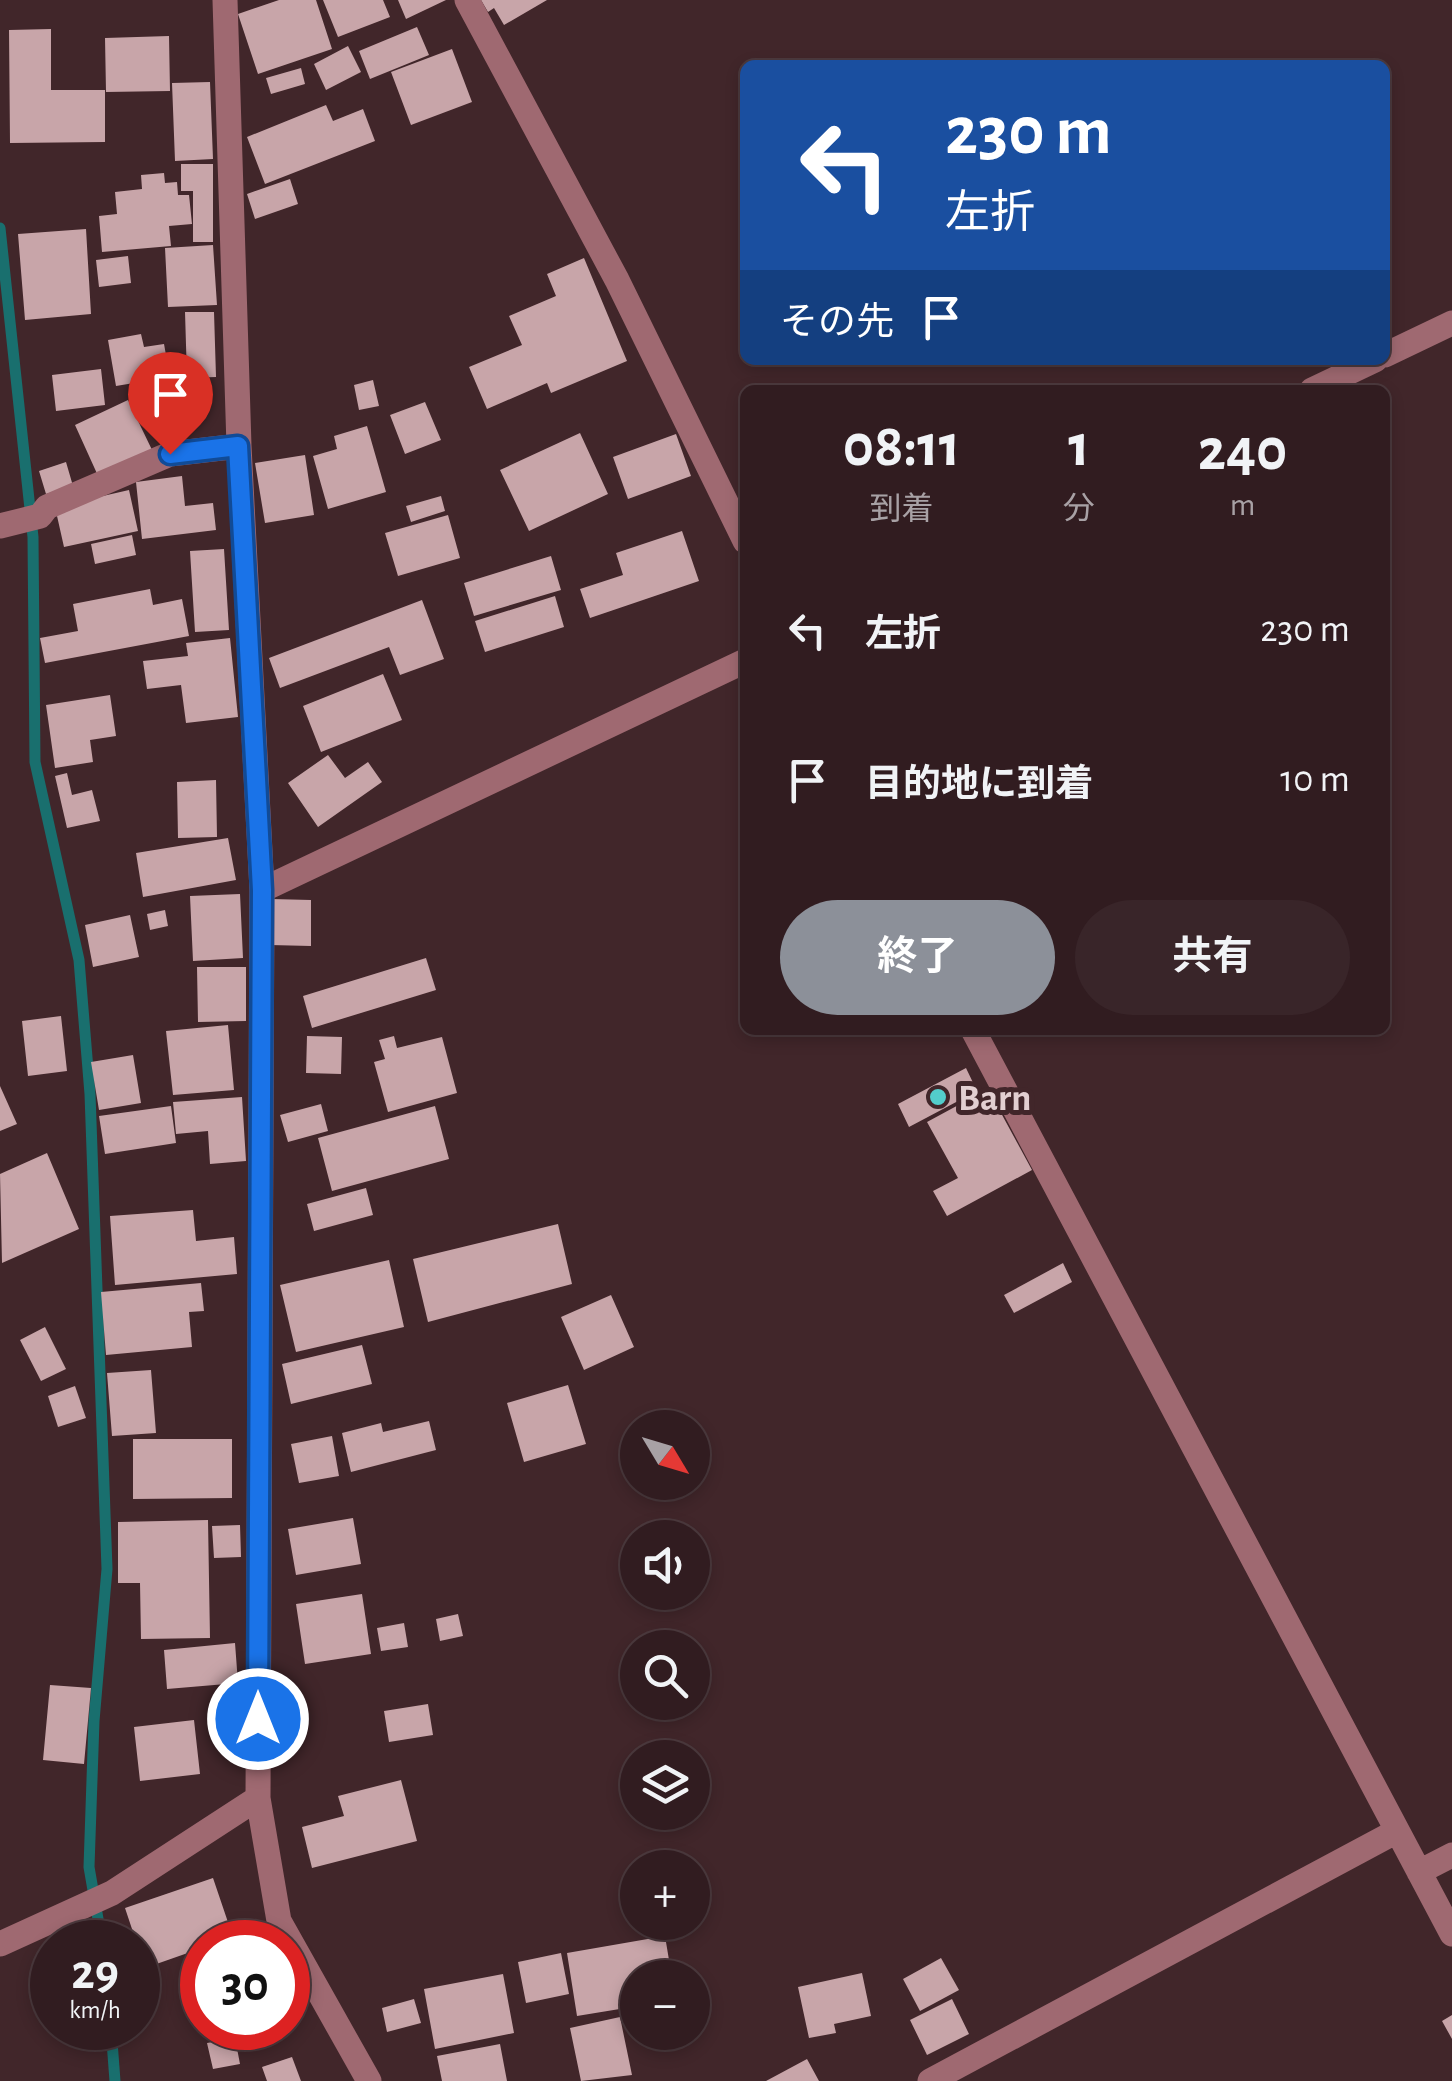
<!DOCTYPE html>
<html lang="ja">
<head>
<meta charset="utf-8">
<style>
	body { margin:0; font-family:"Alegreya Sans","Noto Sans JP",sans-serif; background:#392529; color:#f1f3f6; height:100vh; display:flex; flex-direction:column; font-size:38px; white-space:nowrap }
	* { box-sizing:border-box; margin:0 }
	p { font-size:32px; color:#a8a1a5 }
	.icon { flex:none; width:55px; height:55px; fill:none; stroke:currentColor; stroke-width:2; stroke-linecap:round; stroke-linejoin:round }
	.map { position:relative; flex:1; overflow:hidden }
	.side { position:absolute; left:740px; top:385px; width:650px; height:650px; display:flex; flex-direction:column; background:#311c20; border-radius:15px; box-shadow:0 5px 15px #0003,0 0 0 2px #4c3a3e }
	.side>* { flex:none }
	.banner { position:absolute; left:740px; top:60px; width:650px; height:305px; border-radius:15px; box-shadow:0 5px 15px #0003,0 0 0 2px #4c3a3e; background:#1a4fa0; color:#fff; overflow:hidden }
	.needle { width:65px; rotate:128deg }
	.buttons { position:absolute; left:620px; top:1410px; display:grid; gap:20px }
	.buttons a { display:grid; place-items:center; width:90px; height:90px; border-radius:50%; background:#311c20; box-shadow:0 5px 15px #0003,0 0 0 2px #4c3a3e; font-size:50px }
	.speed { position:absolute; left:30px; top:1920px; display:flex; gap:20px; font-size:50px; font-weight:700; text-align:center }
	.speed>* { display:grid; place-content:center; width:130px; height:130px; border-radius:50%; background:#311c20; box-shadow:0 5px 15px #0003,0 0 0 2px #4c3a3e; line-height:1 }
	.speed small { font-size:25px; font-weight:400 }
	.speed .limit { border:15px solid #d22; background:#fff; color:#111 }
	.pin { position:absolute; display:grid; place-items:center; width:85px; height:85px; color:#fff; margin:-102px -42px; border-radius:50% 50% 50% 0; rotate:-45deg; box-shadow:0 0 10px #0007 }
	.pin .icon { rotate:45deg }
	.me { position:absolute; width:110px; margin:-55px; rotate:0deg; stroke-linejoin:round; filter:drop-shadow(0 0 8px #0008) }
	.turn { display:flex; align-items:center; gap:35px; height:210px; padding:0 40px; font-size:45px }
	.turn .icon { width:130px; height:130px; stroke-width:2.5 }
	.turn b { display:block; font-size:70px; line-height:85px }
	.then { display:flex; align-items:center; height:95px; padding:0 40px; background:#0003; gap:20px; font-size:38px }
	.eta { display:flex; justify-content:space-evenly; align-items:center; height:170px; text-align:center }
	.eta b { font-size:60px; font-weight:700; line-height:70px }
	.button { display:flex; gap:20px; margin-top:auto; padding:20px 40px }
	.button a { flex:1; height:115px; border-radius:60px; background:#8c9099; color:#fff; font-size:40px; font-weight:700; line-height:115px; text-align:center }
	.button a+a { background:#392529; color:#f1f3f6 }
	ul { padding:0; list-style:none }
	li { display:flex; align-items:center; gap:30px; height:150px; padding:0 40px }
	li div { flex:1 }
	li b { display:block; font-size:38px }
	li em { font-style:normal }
	.map>svg:first-child { display:block }
	.lines { fill:none; stroke-linecap:round; stroke-linejoin:round }
	.stream { stroke:#196f6e; stroke-width:11 }
	.building { fill:#c8a5a9 }
	.minor { stroke:#9f6971; stroke-width:25 }
	.route-casing { stroke:#114b97; stroke-width:25 }
	.route { stroke:#1a73e8; stroke-width:18 }
	.poi-dot { fill:#53cdcb; stroke:#41262a; stroke-width:4 }
	.labels { text-anchor:middle; stroke-width:10; stroke-linejoin:round; paint-order:stroke }
	.poi-label { font-size:38px; font-weight:bold; fill:#e2cfd1; stroke:#41262a; text-anchor:start }
</style>
</head>
<body>
<div class="map">
<svg width="1452" height="2081" viewBox="0 0 1452 2081">
	<rect width="100%" height="100%" fill="#41262a"/>
	<g class="lines">
		<!-- stream -->
		<path class="stream" d="M 0,228 L 33,537 L 35,762 L 79,960 L 90,1094 L 107,1569 L 94,1721 L 89,1867 L 102,1942
			M 111,2028 L 115,2081"/>
	</g>
	<!-- building -->
	<path class="building" d="M 279,0 L 316,0 L 332,49 L 258,74 L 238,14 Z
		M 323,0 L 383,0 L 390,17 L 338,37 Z
		M 398,0 L 446,0 L 406,19 Z
		M 481,0 L 547,0 L 504,25 L 494,8 L 488,12 Z
		M 417,27 L 429,55 L 370,79 L 359,51 Z
		M 51,29 L 51,90 L 105,90 L 105,142 L 10,143 L 9,30 Z
		M 169,36 L 170,91 L 106,92 L 105,38 Z
		M 348,46 L 361,72 L 326,90 L 314,64 Z
		M 452,49 L 472,102 L 411,125 L 391,72 Z
		M 301,68 L 305,84 L 271,94 L 266,78 Z
		M 210,82 L 213,159 L 175,161 L 172,83 Z
		M 326,105 L 333,121 L 363,109 L 375,141 L 265,184 L 247,137 Z
		M 181,164 L 213,164 L 213,242 L 193,242 L 193,191 L 181,191 Z
		M 164,173 L 165,183 L 177,182 L 178,195 L 189,195 L 192,224 L 169,226 L 171,246 L 102,252 L 99,216 L 117,214 L 115,192 L 142,189 L 141,175 Z
		M 290,179 L 298,204 L 255,219 L 247,194 Z
		M 86,229 L 91,314 L 25,320 L 18,234 Z
		M 213,245 L 217,305 L 168,307 L 165,248 Z
		M 128,256 L 131,283 L 99,287 L 96,260 Z
		M 584,258 L 627,361 L 551,393 L 547,383 L 487,409 L 469,367 L 522,345 L 509,316 L 556,296 L 547,274 Z
		M 185,312 L 214,312 L 216,377 L 187,378 Z
		M 141,334 L 144,347 L 164,344 L 170,377 L 116,386 L 108,340 Z
		M 101,369 L 105,405 L 56,411 L 52,375 Z
		M 373,380 L 379,406 L 359,410 L 354,385 Z
		M 196,384 L 201,414 L 167,420 L 161,390 Z
		M 128,400 L 153,452 L 99,478 L 75,425 Z
		M 425,402 L 441,440 L 405,454 L 390,415 Z
		M 367,426 L 386,492 L 328,509 L 313,456 L 337,449 L 334,436 Z
		M 580,433 L 608,494 L 529,531 L 500,470 Z
		M 676,434 L 691,476 L 628,499 L 613,457 Z
		M 305,455 L 314,515 L 265,523 L 255,463 Z
		M 66,462 L 73,486 L 46,494 L 39,471 Z
		M 182,476 L 185,506 L 213,503 L 216,530 L 142,539 L 136,482 Z
		M 129,490 L 138,531 L 64,547 L 55,507 Z
		M 441,496 L 445,511 L 411,522 L 406,506 Z
		M 448,515 L 460,558 L 398,576 L 385,533 Z
		M 682,531 L 699,581 L 590,618 L 580,589 L 623,575 L 616,553 Z
		M 132,535 L 136,555 L 95,564 L 91,544 Z
		M 224,549 L 229,630 L 195,632 L 190,551 Z
		M 551,556 L 561,590 L 474,616 L 464,583 Z
		M 150,589 L 153,605 L 182,599 L 189,636 L 45,663 L 40,638 L 78,631 L 73,604 Z
		M 555,596 L 564,627 L 485,652 L 475,621 Z
		M 422,600 L 444,659 L 400,675 L 389,647 L 280,688 L 269,658 Z
		M 230,638 L 238,717 L 186,723 L 181,685 L 147,689 L 143,661 L 188,656 L 186,643 Z
		M 383,674 L 402,720 L 321,752 L 303,706 Z
		M 110,695 L 116,736 L 90,740 L 93,762 L 55,768 L 46,705 Z
		M 328,755 L 345,778 L 368,762 L 382,782 L 318,827 L 288,783 Z
		M 67,773 L 72,795 L 92,790 L 100,821 L 67,828 L 55,776 Z
		M 216,780 L 217,837 L 178,838 L 177,782 Z
		M 228,838 L 236,880 L 143,897 L 136,853 Z
		M 240,894 L 243,958 L 193,961 L 190,896 Z
		M 271,899 L 311,900 L 311,946 L 270,945 Z
		M 165,910 L 168,926 L 150,930 L 147,914 Z
		M 130,915 L 139,957 L 93,967 L 85,925 Z
		M 426,958 L 436,990 L 312,1028 L 303,996 Z
		M 197,967 L 246,967 L 246,1021 L 198,1022 Z
		M 61,1016 L 67,1071 L 28,1076 L 22,1021 Z
		M 228,1025 L 234,1090 L 173,1095 L 166,1031 Z
		M 307,1036 L 342,1037 L 341,1074 L 306,1073 Z
		M 394,1036 L 397,1048 L 442,1037 L 457,1093 L 388,1112 L 374,1062 L 385,1059 L 379,1040 Z
		M 133,1055 L 141,1103 L 99,1110 L 91,1062 Z
		M 966,1068 L 977,1091 L 909,1127 L 898,1104 Z
		M 0,1086 L 17,1124 L 0,1131 Z
		M 988,1089 L 1032,1170 L 947,1216 L 933,1191 L 958,1178 L 927,1122 Z
		M 242,1097 L 246,1161 L 210,1164 L 208,1131 L 176,1134 L 173,1102 Z
		M 321,1104 L 328,1131 L 288,1142 L 280,1115 Z
		M 171,1106 L 176,1143 L 105,1154 L 99,1116 Z
		M 435,1106 L 449,1159 L 332,1191 L 318,1138 Z
		M 47,1153 L 79,1229 L 2,1263 L 0,1174 Z
		M 366,1188 L 373,1215 L 314,1231 L 307,1204 Z
		M 193,1210 L 196,1241 L 234,1237 L 237,1274 L 115,1285 L 110,1216 Z
		M 558,1224 L 572,1284 L 428,1322 L 413,1259 Z
		M 389,1260 L 404,1327 L 296,1352 L 280,1285 Z
		M 1063,1263 L 1072,1282 L 1014,1313 L 1004,1295 Z
		M 201,1283 L 204,1311 L 189,1312 L 192,1347 L 106,1355 L 101,1292 Z
		M 611,1295 L 634,1347 L 584,1370 L 561,1317 Z
		M 45,1327 L 66,1369 L 41,1381 L 20,1340 Z
		M 362,1345 L 372,1384 L 291,1404 L 282,1364 Z
		M 151,1370 L 156,1433 L 112,1436 L 107,1373 Z
		M 568,1385 L 586,1444 L 524,1462 L 507,1403 Z
		M 75,1386 L 86,1418 L 58,1427 L 48,1396 Z
		M 429,1421 L 436,1450 L 351,1472 L 342,1433 L 381,1423 L 383,1432 Z
		M 332,1436 L 339,1476 L 299,1483 L 291,1444 Z
		M 133,1439 L 232,1439 L 232,1498 L 133,1499 Z
		M 353,1518 L 361,1564 L 296,1575 L 288,1529 Z
		M 208,1520 L 210,1638 L 141,1639 L 140,1583 L 118,1583 L 118,1522 Z
		M 240,1525 L 241,1557 L 214,1558 L 212,1526 Z
		M 362,1594 L 371,1654 L 305,1664 L 296,1604 Z
		M 458,1614 L 463,1636 L 440,1641 L 436,1619 Z
		M 404,1623 L 408,1647 L 381,1651 L 377,1628 Z
		M 235,1643 L 238,1683 L 167,1689 L 164,1650 Z
		M 50,1685 L 91,1688 L 84,1764 L 43,1760 Z
		M 428,1704 L 433,1735 L 389,1742 L 384,1711 Z
		M 194,1720 L 200,1774 L 140,1781 L 134,1727 Z
		M 401,1780 L 417,1841 L 312,1868 L 302,1827 L 344,1816 L 338,1796 Z
		M 213,1878 L 233,1937 L 202,1942 L 202,1948 L 145,1968 L 125,1908 Z
		M 665,1936 L 672,1978 L 638,1978 L 638,2006 L 577,2016 L 567,1953 Z
		M 561,1953 L 569,1994 L 526,2003 L 518,1962 Z
		M 941,1958 L 959,1990 L 920,2011 L 903,1979 Z
		M 862,1973 L 871,2016 L 834,2024 L 836,2033 L 809,2038 L 798,1987 Z
		M 503,1974 L 514,2033 L 435,2049 L 424,1989 Z
		M 414,1999 L 421,2023 L 387,2032 L 382,2008 Z
		M 952,1999 L 969,2034 L 927,2055 L 910,2020 Z
		M 1452,2015 L 1452,2039 L 1442,2021 Z
		M 620,2017 L 632,2075 L 581,2081 L 570,2028 Z
		M 237,2028 L 267,2028 L 269,2031 L 249,2044 Z
		M 235,2038 L 240,2064 L 213,2069 L 207,2043 Z
		M 500,2044 L 507,2081 L 442,2081 L 437,2056 Z
		M 292,2057 L 301,2081 L 267,2081 L 262,2067 Z
		M 807,2059 L 819,2081 L 766,2081 Z"/>
	<g class="lines">
		<!-- minor -->
		<path class="minor" d="M 225,0 L 239,446 L 262,890 L 258,1798 L 279,1921 L 369,2081
			M 467,0 L 617,280 L 745,541
			M 1385,355 L 1452,323
			M 1312,390 L 1375,360
			M 0,526 L 40,516 L 47,507 L 170,454 L 239,446
			M 262,890 L 745,661
			M 973,1030 L 1452,1934
			M 1419,1872 L 1452,1855
			M 0,1944 L 112,1893 L 258,1798
			M 930,2081 L 1397,1831"/>
	</g>
	<g class="lines">
		<!-- route casing -->
		<g class="route-casing">
			<path id="route" d="M 170,454 L 238,446 L 262,890 L 258,1719"/>
		</g>
		<!-- route -->
		<use href="#route" class="route"/>
	</g>
	<!-- markers -->
	<circle class="poi-dot" cx="938" cy="1097" r="10"/>
	<g class="labels">
		<!-- poi labels -->
		<g class="poi-label">
			<text x="958" y="1110">Barn</text>
		</g>
	</g>
</svg>
<div class="buttons">
<a><svg class="needle" viewBox="-14 -14 28 28"><path d="M0-13l5 13h-10z" fill="#e53935"/><path d="M0 13l5-13h-10z" fill="#a8a1a5"/></svg></a>
<a><svg class="icon" aria-label="sound" viewBox="0 0 24 24"><path d="M4 9h4l5-4v14l-5-4H4zM17 9q2 3 0 6"/></svg></a>
<a><svg class="icon" aria-label="search" viewBox="0 0 24 24"><circle cx="10" cy="10" r="6"/><path d="M15 15l6 6"/></svg></a>
<a><svg class="icon" aria-label="layers" viewBox="0 0 24 24"><path d="M12 4l9 5-9 5-9-5zM3 14l9 5 9-5"/></svg></a>
<a>+</a>
<a>−</a>
</div>
<div class="speed"><div>29<small>km/h</small></div><div class="limit">30</div></div>
<div class="pin" style="left:170px;top:454px;background:#d93025"><svg class="icon" aria-label="arrive" viewBox="0 0 24 24"><path d="M6 21V4h12l-3 4 3 4H6"/></svg></div>
<svg class="me" style="left:258px;top:1719px" viewBox="-20 -20 40 40"><circle r="17" fill="#1a73e8" stroke="#fff" stroke-width="3"/><path d="M0-11L8 9 0 5-8 9z" fill="#fff"/></svg>
<div class="banner">
<div class="turn"><svg class="icon" aria-label="left" viewBox="0 0 24 24"><path d="M17 20v-9H6M10 6l-5 5 5 5"/></svg><div><b>230 m</b>左折</div></div>
<div class="then">その先<svg class="icon" aria-label="arrive" viewBox="0 0 24 24"><path d="M6 21V4h12l-3 4 3 4H6"/></svg></div>
</div>
<section class="side">
<div class="eta">
<div><b>08:11</b><p>到着</p></div>
<div><b>1</b><p>分</p></div>
<div><b>240</b><p>m</p></div>
</div>
<ul>
<li><svg class="icon" aria-label="left" viewBox="0 0 24 24"><path d="M17 20v-9H6M10 6l-5 5 5 5"/></svg><div><b>左折</b></div><em>230 m</em></li>
<li><svg class="icon" aria-label="arrive" viewBox="0 0 24 24"><path d="M6 21V4h12l-3 4 3 4H6"/></svg><div><b>目的地に到着</b></div><em>10 m</em></li>
</ul>
<div class="button"><a>終了</a><a>共有</a></div>
</section>
</div>
</body>
</html>
